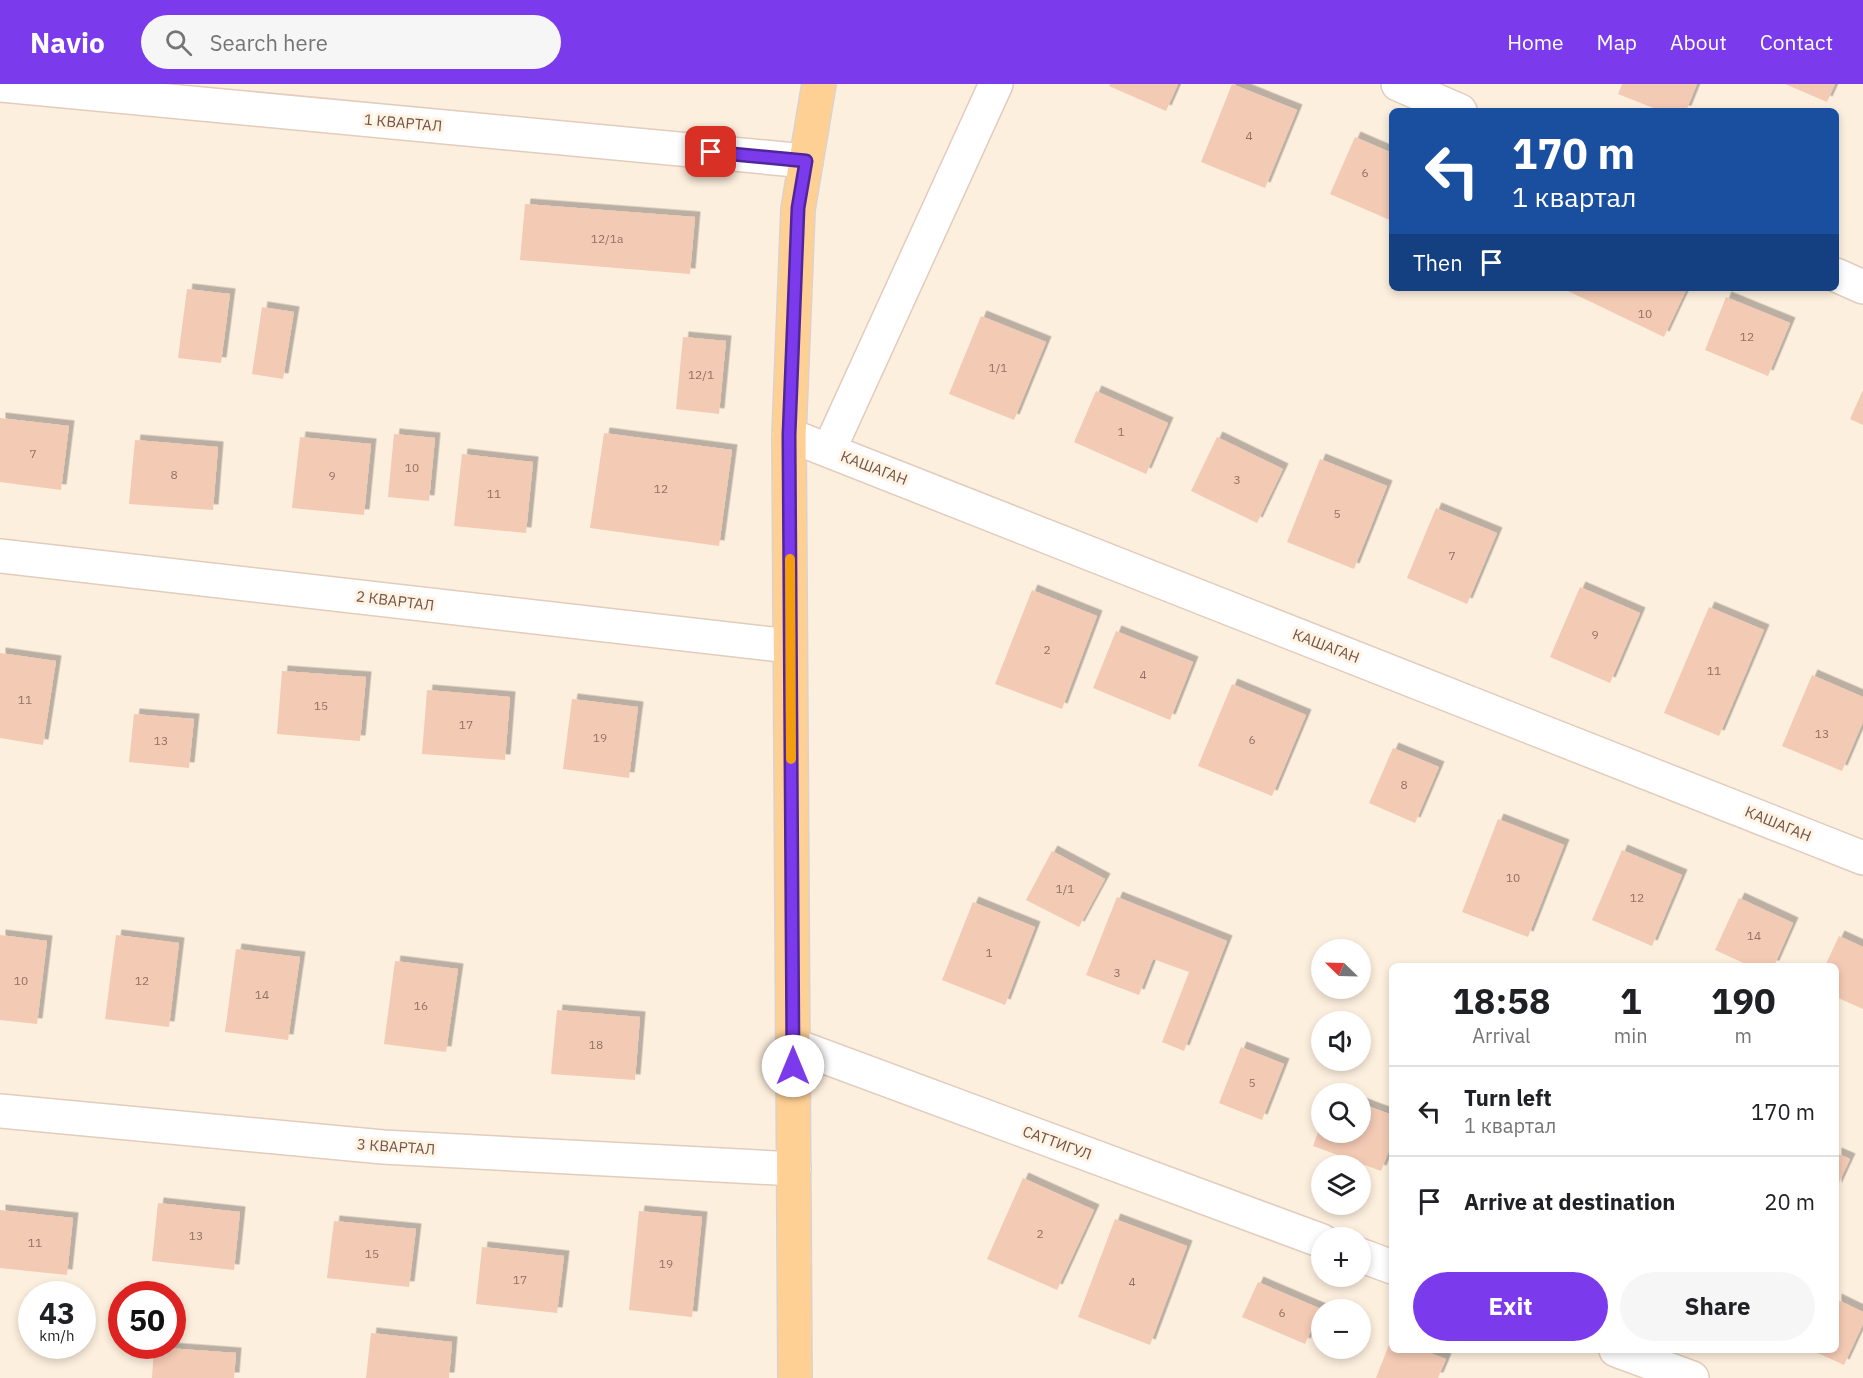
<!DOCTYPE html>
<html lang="en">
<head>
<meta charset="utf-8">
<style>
	body { margin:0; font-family:"IBM Plex Sans",sans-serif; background:#f6f6f6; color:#202124; height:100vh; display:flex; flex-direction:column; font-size:22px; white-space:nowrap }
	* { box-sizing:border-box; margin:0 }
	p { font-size:20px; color:#757577 }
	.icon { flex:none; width:33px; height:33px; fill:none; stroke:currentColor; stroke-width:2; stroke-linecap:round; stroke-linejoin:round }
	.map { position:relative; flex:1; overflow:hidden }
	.details { position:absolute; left:1389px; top:879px; width:450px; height:390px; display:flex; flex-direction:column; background:#fff; border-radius:9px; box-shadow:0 3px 9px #0003 }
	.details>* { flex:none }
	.guide { position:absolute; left:1389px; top:24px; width:450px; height:183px; border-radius:9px; box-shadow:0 3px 9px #0003; background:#1a4fa0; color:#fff; overflow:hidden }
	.needle { width:39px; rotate:293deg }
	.controls { position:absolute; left:1311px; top:855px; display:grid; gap:12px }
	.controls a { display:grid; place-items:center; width:60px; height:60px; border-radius:50%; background:#fff; box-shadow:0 3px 9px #0003; font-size:30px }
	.speed { position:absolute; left:18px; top:1197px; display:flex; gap:12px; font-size:30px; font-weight:700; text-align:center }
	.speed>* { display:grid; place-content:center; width:78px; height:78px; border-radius:50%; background:#fff; box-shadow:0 3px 9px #0003; line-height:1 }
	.speed small { font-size:15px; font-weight:400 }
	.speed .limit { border:9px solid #d22; background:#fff; color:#111 }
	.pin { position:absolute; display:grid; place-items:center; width:51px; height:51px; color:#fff; margin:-26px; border-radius:12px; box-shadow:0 3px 9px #0006 }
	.me { position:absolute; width:66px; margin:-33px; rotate:0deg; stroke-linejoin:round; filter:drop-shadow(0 0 4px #0008) }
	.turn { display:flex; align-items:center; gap:21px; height:126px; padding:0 24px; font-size:27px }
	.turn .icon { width:78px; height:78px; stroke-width:2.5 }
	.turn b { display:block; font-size:42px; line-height:51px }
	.then { display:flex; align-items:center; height:57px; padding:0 24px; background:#0003; gap:12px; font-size:22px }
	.eta { display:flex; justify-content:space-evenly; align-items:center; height:102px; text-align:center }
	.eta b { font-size:36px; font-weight:700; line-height:42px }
	.cta { display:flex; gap:12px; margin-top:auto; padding:12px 24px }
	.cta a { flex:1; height:69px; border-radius:36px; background:#7c3aed; color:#fff; font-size:24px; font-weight:700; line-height:69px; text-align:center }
	.cta a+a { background:#f6f6f6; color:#202124 }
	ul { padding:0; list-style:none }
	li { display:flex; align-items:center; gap:18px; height:90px; padding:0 24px; border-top:2px solid #e0e0e0 }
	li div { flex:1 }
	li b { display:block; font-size:22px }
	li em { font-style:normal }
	header { display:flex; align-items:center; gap:36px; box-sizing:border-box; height:84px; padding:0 30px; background:#7c3aed; color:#fff }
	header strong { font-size:28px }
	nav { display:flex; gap:33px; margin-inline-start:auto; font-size:21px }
	.search { width:420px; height:54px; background:#f6f6f6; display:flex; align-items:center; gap:15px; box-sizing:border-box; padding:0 21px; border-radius:33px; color:#757577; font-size:22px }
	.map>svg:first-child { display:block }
	.building { fill:#f3cab4; filter:url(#shadow) }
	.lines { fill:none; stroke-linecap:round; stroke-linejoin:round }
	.minor-casing { stroke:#e2ccbd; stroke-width:36 }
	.major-casing { stroke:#dbd2cf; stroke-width:36 }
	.minor { stroke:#fff; stroke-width:33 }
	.major { stroke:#fed093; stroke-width:33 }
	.route-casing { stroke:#51269a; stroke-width:15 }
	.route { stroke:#7c3aed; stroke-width:10 }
	.slow { stroke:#f59e0b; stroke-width:10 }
	.labels { text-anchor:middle; stroke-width:6; stroke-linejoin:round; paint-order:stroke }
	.number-label { font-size:12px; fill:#937161 }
	.street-label { font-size:15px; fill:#735345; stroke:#fff3e4 }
</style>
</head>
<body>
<header>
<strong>Navio</strong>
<div class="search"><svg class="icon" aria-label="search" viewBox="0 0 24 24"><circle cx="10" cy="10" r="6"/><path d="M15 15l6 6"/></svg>Search here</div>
<nav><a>Home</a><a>Map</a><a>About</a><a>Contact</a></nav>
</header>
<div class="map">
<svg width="1863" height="1294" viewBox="0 0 1863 1294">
	<defs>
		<filter id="shadow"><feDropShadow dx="5.5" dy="-5.5" stdDeviation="0" flood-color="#0004"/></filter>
	</defs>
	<rect width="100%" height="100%" fill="#fdefdd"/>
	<!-- building -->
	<path class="building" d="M 1110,0 L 1178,0 L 1166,27 L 1109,2 Z
		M 1232,0 L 1297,26 L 1265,104 L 1201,78 Z
		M 1622,0 L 1697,0 L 1686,27 L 1661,27 L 1618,10 Z
		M 1785,0 L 1835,0 L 1827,18 Z
		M 1355,53 L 1392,69 L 1392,137 L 1330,110 Z
		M 525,120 L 695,133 L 690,190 L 520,176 Z
		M 1569,204 L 1687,204 L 1664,253 L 1568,207 Z
		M 187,205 L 230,210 L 221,279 L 178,274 Z
		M 1726,213 L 1790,239 L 1768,292 L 1705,266 Z
		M 262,223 L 294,228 L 283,295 L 252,290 Z
		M 981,232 L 1046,258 L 1014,336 L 949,310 Z
		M 683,253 L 726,257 L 719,330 L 676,325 Z
		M 1863,306 L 1863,341 L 1850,335 Z
		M 1096,307 L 1168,339 L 1146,390 L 1074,358 Z
		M 0,334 L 69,342 L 61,406 L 0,398 Z
		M 604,349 L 732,366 L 719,462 L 590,444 Z
		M 394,350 L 435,354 L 429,417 L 388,413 Z
		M 300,353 L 371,360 L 364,431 L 292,424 Z
		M 1217,353 L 1283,385 L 1257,439 L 1191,407 Z
		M 135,356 L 218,363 L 213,426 L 129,420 Z
		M 462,370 L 533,378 L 526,449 L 454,442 Z
		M 1320,375 L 1387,402 L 1354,485 L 1287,458 Z
		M 1436,424 L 1497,449 L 1467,520 L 1407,494 Z
		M 1580,503 L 1640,529 L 1610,599 L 1550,573 Z
		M 1032,506 L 1097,532 L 1062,625 L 995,600 Z
		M 1709,523 L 1764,546 L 1719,652 L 1664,629 Z
		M 1116,547 L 1193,578 L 1170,636 L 1093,604 Z
		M 0,569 L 56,577 L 43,661 L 0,654 Z
		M 282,587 L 366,593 L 360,657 L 277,650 Z
		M 1812,591 L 1863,613 L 1863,638 L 1842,687 L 1782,662 Z
		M 1232,600 L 1306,631 L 1272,712 L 1198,682 Z
		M 427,606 L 510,613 L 505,676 L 422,670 Z
		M 572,615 L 638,623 L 629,694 L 563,685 Z
		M 134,630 L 194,635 L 189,684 L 129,678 Z
		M 1393,664 L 1439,683 L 1415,739 L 1369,719 Z
		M 1498,735 L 1564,761 L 1528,853 L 1462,828 Z
		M 1622,766 L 1682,791 L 1652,862 L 1592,836 Z
		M 1052,767 L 1105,795 L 1079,843 L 1026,816 Z
		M 1117,813 L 1227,857 L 1184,967 L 1162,958 L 1189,888 L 1153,875 L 1139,911 L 1086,891 Z
		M 1739,814 L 1793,839 L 1774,882 L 1750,882 L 1715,866 Z
		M 973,818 L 1035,843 L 1005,921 L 942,896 Z
		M 0,851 L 47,857 L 37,940 L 0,936 Z
		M 116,851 L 179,859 L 169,943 L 105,935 Z
		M 1839,852 L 1863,863 L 1863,925 L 1836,913 L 1836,882 L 1825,882 Z
		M 236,865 L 300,873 L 288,956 L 225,948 Z
		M 395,877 L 458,885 L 446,968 L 384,960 Z
		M 557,926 L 640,933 L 635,996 L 551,990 Z
		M 1241,963 L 1284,980 L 1262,1036 L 1219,1019 Z
		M 1360,1019 L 1392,1031 L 1392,1059 L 1381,1087 L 1313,1062 L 1321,1040 L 1322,1048 L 1360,1048 Z
		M 1836,1069 L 1850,1075 L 1836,1105 Z
		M 1023,1094 L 1094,1126 L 1057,1206 L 987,1175 Z
		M 158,1119 L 240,1128 L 234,1186 L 152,1177 Z
		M 0,1126 L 73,1134 L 67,1191 L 0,1184 Z
		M 639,1127 L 702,1133 L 692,1233 L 629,1226 Z
		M 1115,1135 L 1187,1162 L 1150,1261 L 1078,1233 Z
		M 334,1137 L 416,1145 L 409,1203 L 327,1194 Z
		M 482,1163 L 564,1172 L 557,1229 L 476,1220 Z
		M 1258,1198 L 1321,1225 L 1305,1260 L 1242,1233 Z
		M 1836,1215 L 1863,1228 L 1863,1240 L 1844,1281 L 1811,1266 L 1836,1266 Z
		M 371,1249 L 452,1258 L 449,1294 L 366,1294 Z
		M 1392,1253 L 1392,1266 L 1422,1266 L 1446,1275 L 1438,1294 L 1376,1294 Z
		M 154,1263 L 236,1269 L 234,1294 L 152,1294 Z"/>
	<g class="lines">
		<!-- minor casing -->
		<g class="minor-casing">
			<path id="minor" d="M 1398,0 L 1460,27
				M 0,1 L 806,77
				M 1836,191 L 1863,203
				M 789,351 L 1863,774
				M 829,366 L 996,0
				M 0,472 L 790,562
				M 793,961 L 1322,1157
				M 0,1027 L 383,1063 L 794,1085
				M 1360,1171 L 1392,1183
				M 1616,1266 L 1692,1294"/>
		</g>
		<!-- major casing -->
		<g class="major-casing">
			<path id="major" d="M 795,1294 L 789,351 L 798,125 L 819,0"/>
		</g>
		<!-- minor -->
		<use href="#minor" class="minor"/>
		<!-- major -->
		<use href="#major" class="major"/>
	</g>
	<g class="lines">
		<!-- route casing -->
		<g class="route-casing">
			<path id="route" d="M 711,68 L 806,77 L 798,124 L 789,351 L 793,982"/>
		</g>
		<!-- route -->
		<use href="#route" class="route"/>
		<!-- slow -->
		<path class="slow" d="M 790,475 L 791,675"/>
	</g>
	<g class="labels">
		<!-- number labels -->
		<g class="number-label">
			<text x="1249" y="56">4</text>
			<text x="1365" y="93">6</text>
			<text x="607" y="159">12/1а</text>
			<text x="1645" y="234">10</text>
			<text x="1747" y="257">12</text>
			<text x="998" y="288">1/1</text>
			<text x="701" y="295">12/1</text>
			<text x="1121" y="352">1</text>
			<text x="33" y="374">7</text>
			<text x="412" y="388">10</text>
			<text x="174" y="395">8</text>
			<text x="332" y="396">9</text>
			<text x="1237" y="400">3</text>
			<text x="661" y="409">12</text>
			<text x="494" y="414">11</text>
			<text x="1337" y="434">5</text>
			<text x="1452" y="476">7</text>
			<text x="1595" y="555">9</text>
			<text x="1047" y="570">2</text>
			<text x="1714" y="591">11</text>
			<text x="1143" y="595">4</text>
			<text x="25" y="620">11</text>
			<text x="321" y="626">15</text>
			<text x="466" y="645">17</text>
			<text x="1822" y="654">13</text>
			<text x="600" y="658">19</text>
			<text x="1252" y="660">6</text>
			<text x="161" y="661">13</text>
			<text x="1404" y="705">8</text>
			<text x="1513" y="798">10</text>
			<text x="1065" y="809">1/1</text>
			<text x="1637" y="818">12</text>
			<text x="1754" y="856">14</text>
			<text x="989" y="873">1</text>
			<text x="1117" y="893">3</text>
			<text x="21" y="901">10</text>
			<text x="142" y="901">12</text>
			<text x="262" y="915">14</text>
			<text x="421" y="926">16</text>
			<text x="596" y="965">18</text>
			<text x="1252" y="1003">5</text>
			<text x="1040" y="1154">2</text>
			<text x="196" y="1156">13</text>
			<text x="35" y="1163">11</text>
			<text x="372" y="1174">15</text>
			<text x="666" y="1184">19</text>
			<text x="520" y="1200">17</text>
			<text x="1132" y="1202">4</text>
			<text x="1282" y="1233">6</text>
		</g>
		<!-- street labels -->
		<g class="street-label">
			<text transform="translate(403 39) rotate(5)" y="5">1 КВАРТАЛ</text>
			<text transform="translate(874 384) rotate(21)" y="5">КАШАГАН</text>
			<text transform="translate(395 517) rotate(7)" y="5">2 КВАРТАЛ</text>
			<text transform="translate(1326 562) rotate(21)" y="5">КАШАГАН</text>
			<text transform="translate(1778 740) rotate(22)" y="5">КАШАГАН</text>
			<text transform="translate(1057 1059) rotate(20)" y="5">САТТИГУЛ</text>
			<text transform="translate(396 1063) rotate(4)" y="5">3 КВАРТАЛ</text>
		</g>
	</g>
</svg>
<div class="controls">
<a><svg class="needle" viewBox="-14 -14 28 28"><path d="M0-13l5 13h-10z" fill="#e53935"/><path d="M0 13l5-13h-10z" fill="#757577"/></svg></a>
<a><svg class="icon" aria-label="sound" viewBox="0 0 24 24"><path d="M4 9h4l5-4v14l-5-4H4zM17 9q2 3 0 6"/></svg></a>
<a><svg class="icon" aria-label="search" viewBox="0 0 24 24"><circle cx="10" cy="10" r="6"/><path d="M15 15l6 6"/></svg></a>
<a><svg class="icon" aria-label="layers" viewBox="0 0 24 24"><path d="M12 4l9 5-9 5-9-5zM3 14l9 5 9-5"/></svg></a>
<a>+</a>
<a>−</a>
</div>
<div class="speed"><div>43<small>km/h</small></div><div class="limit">50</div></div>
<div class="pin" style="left:711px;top:68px;background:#d93025"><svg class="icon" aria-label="arrive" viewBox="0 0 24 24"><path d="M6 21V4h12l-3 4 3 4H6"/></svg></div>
<svg class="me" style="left:793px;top:982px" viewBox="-20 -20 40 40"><circle r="19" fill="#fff"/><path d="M0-13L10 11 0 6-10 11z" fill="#7c3aed"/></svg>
<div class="guide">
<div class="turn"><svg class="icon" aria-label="left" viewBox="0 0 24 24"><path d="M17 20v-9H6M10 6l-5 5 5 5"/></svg><div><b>170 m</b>1 квартал</div></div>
<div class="then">Then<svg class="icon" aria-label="arrive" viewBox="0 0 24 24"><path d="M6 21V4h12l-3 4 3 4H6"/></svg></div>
</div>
<section class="details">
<div class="eta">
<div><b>18:58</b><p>Arrival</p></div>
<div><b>1</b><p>min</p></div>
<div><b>190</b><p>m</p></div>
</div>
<ul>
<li><svg class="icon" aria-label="left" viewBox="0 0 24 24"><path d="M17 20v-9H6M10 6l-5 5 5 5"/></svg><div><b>Turn left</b><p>1 квартал</p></div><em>170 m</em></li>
<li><svg class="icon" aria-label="arrive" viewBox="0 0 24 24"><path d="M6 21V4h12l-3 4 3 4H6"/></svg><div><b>Arrive at destination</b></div><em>20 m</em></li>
</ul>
<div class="cta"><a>Exit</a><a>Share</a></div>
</section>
</div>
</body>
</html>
